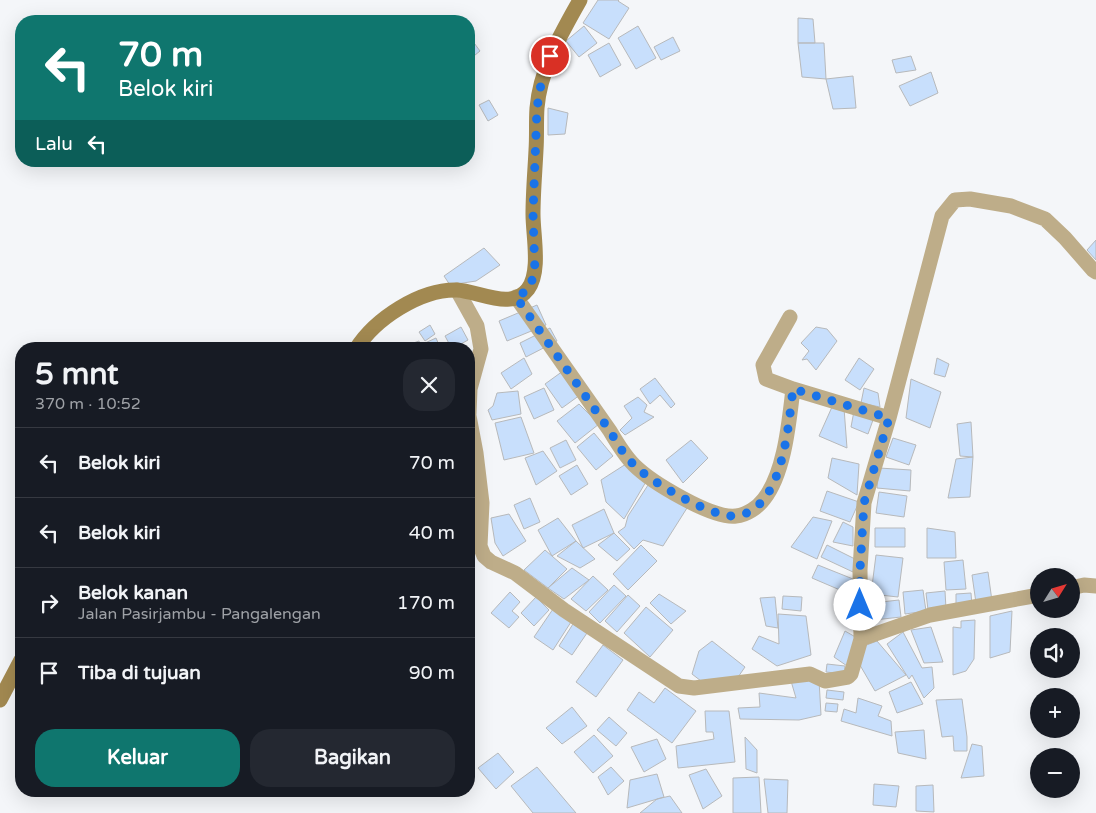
<!DOCTYPE html>
<html lang="id">
<head>
<meta charset="utf-8">
<style>
	body { margin:0; font-family:"Varela Round",sans-serif; background:#242831; color:#f1f3f6; height:100vh; display:flex; flex-direction:column; font-size:19px; white-space:nowrap }
	* { box-sizing:border-box; margin:0 }
	p { font-size:16px; color:#9ea1a6 }
	.icon { flex:none; width:28px; height:28px; fill:none; stroke:currentColor; stroke-width:2; stroke-linecap:round; stroke-linejoin:round }
	.map { position:relative; flex:1; overflow:hidden }
	.side { position:absolute; left:15px; top:342px; width:460px; height:455px; display:flex; flex-direction:column; background:#171b24; border-radius:20px; box-shadow:0 5px 20px #0002 }
	.side>* { flex:none }
	.top-card { position:absolute; left:15px; top:15px; width:460px; height:152px; border-radius:20px; box-shadow:0 5px 20px #0002; background:#0f766e; color:#fff; overflow:hidden }
	.needle { width:32px; rotate:53deg }
	.fabs { position:absolute; left:1030px; top:568px; display:grid; gap:10px }
	.fabs a { display:grid; place-items:center; width:50px; height:50px; border-radius:50%; background:#171b24; box-shadow:0 5px 20px #0002; font-size:25px }
	.pin { position:absolute; display:grid; place-items:center; width:42px; height:42px; color:#fff; margin:-21px; border:2px solid #fff; border-radius:50%; box-shadow:0 1px 5px #0007 }
	.me { position:absolute; width:55px; margin:-28px; rotate:0deg; stroke-linejoin:round; filter:drop-shadow(0 0 4px #0008) }
	.turn { display:flex; align-items:center; gap:18px; height:105px; padding:0 20px; font-size:22px }
	.turn .icon { width:65px; height:65px; stroke-width:2.5 }
	.turn b { display:block; font-size:35px; line-height:42px }
	.then { display:flex; align-items:center; height:48px; padding:0 20px; background:#0003; gap:10px; font-size:19px }
	.round { display:grid; place-items:center; flex:none; width:52px; height:52px; border-radius:20px; background:#242831 }
	.head { display:flex; align-items:center; justify-content:space-between; height:85px; padding:0 20px }
	h1 { font-size:30px; font-weight:700; line-height:38px }
	.button { display:flex; gap:10px; margin-top:auto; padding:10px 20px }
	.button a { flex:1; height:58px; border-radius:20px; background:#0f766e; color:#fff; font-size:20px; font-weight:700; line-height:58px; text-align:center }
	.button a+a { background:#242831; color:#f1f3f6 }
	ul { padding:0; list-style:none }
	li { display:flex; align-items:center; gap:15px; height:70px; padding:0 20px; border-top:1px solid #363941 }
	li div { flex:1 }
	li b { display:block; font-size:19px }
	li em { font-style:normal }
	.map>svg:first-child { display:block }
	.building { fill:#c8dffc; stroke:#b7b9bb }
	.lines { fill:none; stroke-linecap:round; stroke-linejoin:round }
	.street { stroke:#bead89; stroke-width:15 }
	.secondary { stroke:#a28951; stroke-width:15 }
	.route { stroke:#1a73e8; stroke-width:9; stroke-dasharray:0 16.2 }
</style>
</head>
<body>
<div class="map">
<svg width="1096" height="813" viewBox="0 0 1096 813">
	<rect width="100%" height="100%" fill="#f4f6f9"/>
	<!-- building -->
	<path class="building" d="M 598,0 L 619,0 L 618,1 L 629,8 L 609,39 L 583,23 Z
		M 798,18 L 813,19 L 815,43 L 798,43 Z
		M 584,26 L 597,43 L 579,57 L 566,41 Z
		M 638,26 L 656,58 L 636,69 L 618,38 Z
		M 469,36 L 480,51 L 469,60 Z
		M 673,37 L 680,51 L 661,60 L 654,47 Z
		M 609,43 L 621,65 L 600,77 L 588,55 Z
		M 798,43 L 824,43 L 826,79 L 802,77 Z
		M 911,56 L 916,70 L 896,73 L 892,60 Z
		M 931,72 L 938,93 L 910,106 L 899,86 Z
		M 853,76 L 856,108 L 833,109 L 826,79 Z
		M 489,100 L 498,115 L 488,121 L 479,105 Z
		M 548,108 L 568,113 L 565,134 L 548,135 Z
		M 1096,240 L 1096,260 L 1087,250 Z
		M 484,248 L 500,265 L 476,281 L 450,285 L 444,276 Z
		M 537,305 L 546,325 L 507,341 L 499,321 Z
		M 430,325 L 435,334 L 425,341 L 419,332 Z
		M 461,327 L 468,340 L 452,349 L 445,336 Z
		M 816,327 L 827,329 L 837,341 L 816,370 L 807,359 L 802,360 L 809,351 L 801,343 Z
		M 550,328 L 557,341 L 526,357 L 520,343 Z
		M 436,338 L 439,345 L 432,349 L 428,349 L 425,343 Z
		M 419,341 L 422,349 L 397,349 Z
		M 524,358 L 532,374 L 511,389 L 501,373 Z
		M 859,358 L 874,369 L 860,390 L 845,380 Z
		M 937,358 L 949,364 L 945,377 L 934,374 Z
		M 563,371 L 580,395 L 562,408 L 545,384 Z
		M 655,378 L 675,404 L 671,408 L 660,395 L 650,404 L 640,389 Z
		M 911,379 L 941,392 L 930,428 L 906,418 Z
		M 544,388 L 554,410 L 534,419 L 524,397 Z
		M 864,388 L 878,393 L 880,407 L 861,403 Z
		M 518,391 L 521,414 L 492,420 L 488,410 L 493,406 L 497,393 Z
		M 638,397 L 647,405 L 644,412 L 654,417 L 625,435 L 620,430 L 632,418 L 624,406 Z
		M 579,404 L 599,424 L 575,443 L 557,421 Z
		M 832,407 L 844,408 L 847,448 L 819,436 Z
		M 854,411 L 873,420 L 868,434 L 851,427 Z
		M 521,417 L 534,453 L 504,460 L 495,423 Z
		M 971,422 L 973,457 L 960,456 L 957,424 Z
		M 594,433 L 613,456 L 596,470 L 577,447 Z
		M 893,438 L 916,445 L 909,465 L 886,457 Z
		M 566,440 L 576,460 L 560,468 L 550,448 Z
		M 691,440 L 708,458 L 683,483 L 666,460 Z
		M 543,451 L 557,471 L 536,485 L 525,458 Z
		M 470,457 L 477,488 L 469,490 L 469,458 Z
		M 973,457 L 970,497 L 948,498 L 956,459 Z
		M 832,458 L 859,464 L 857,495 L 828,478 Z
		M 626,464 L 647,480 L 624,519 L 606,502 L 601,480 Z
		M 577,465 L 588,484 L 571,495 L 559,476 Z
		M 879,468 L 911,470 L 910,491 L 877,488 Z
		M 650,482 L 687,508 L 663,546 L 643,540 L 634,549 L 618,532 L 625,527 L 628,516 Z
		M 827,491 L 859,502 L 850,522 L 820,511 Z
		M 879,492 L 907,496 L 904,517 L 876,513 Z
		M 474,495 L 478,516 L 469,518 L 469,496 Z
		M 530,498 L 540,522 L 524,529 L 514,505 Z
		M 604,509 L 614,533 L 583,548 L 572,525 Z
		M 509,514 L 526,541 L 503,556 L 495,543 L 491,518 Z
		M 813,517 L 832,521 L 817,559 L 791,547 Z
		M 558,518 L 576,541 L 552,556 L 538,530 Z
		M 843,522 L 853,527 L 853,546 L 833,542 Z
		M 875,528 L 905,528 L 905,547 L 875,547 Z
		M 927,528 L 955,532 L 956,558 L 927,558 Z
		M 614,533 L 630,549 L 617,561 L 598,545 Z
		M 576,541 L 595,559 L 580,568 L 557,556 Z
		M 641,545 L 657,561 L 628,590 L 613,574 Z
		M 827,545 L 855,559 L 853,572 L 821,557 Z
		M 545,550 L 567,569 L 548,588 L 524,570 Z
		M 876,555 L 903,558 L 898,597 L 871,594 Z
		M 963,560 L 966,589 L 946,590 L 944,562 Z
		M 818,565 L 853,579 L 847,593 L 812,578 Z
		M 572,568 L 589,580 L 564,599 L 548,588 Z
		M 988,572 L 992,601 L 976,603 L 972,575 Z
		M 593,576 L 608,590 L 586,611 L 571,599 Z
		M 614,585 L 626,596 L 600,623 L 589,612 Z
		M 923,590 L 926,611 L 905,614 L 903,592 Z
		M 945,591 L 946,609 L 928,610 L 926,593 Z
		M 510,592 L 520,602 L 512,611 L 519,617 L 509,628 L 491,613 Z
		M 971,593 L 972,606 L 956,606 L 956,594 Z
		M 659,594 L 686,611 L 671,624 L 650,603 Z
		M 628,595 L 640,606 L 617,632 L 605,621 Z
		M 783,596 L 802,597 L 801,611 L 782,609 Z
		M 536,597 L 549,610 L 534,626 L 521,613 Z
		M 775,597 L 778,628 L 766,626 L 760,598 Z
		M 899,600 L 901,617 L 865,621 L 863,604 Z
		M 646,607 L 673,630 L 650,657 L 624,633 Z
		M 553,609 L 571,622 L 553,650 L 534,637 Z
		M 1012,611 L 1010,652 L 990,658 L 990,616 Z
		M 778,614 L 806,616 L 811,655 L 777,666 L 752,649 L 759,636 L 779,644 Z
		M 975,620 L 974,659 L 966,671 L 953,675 L 953,627 L 961,628 L 961,621 Z
		M 573,624 L 587,633 L 572,655 L 559,646 Z
		M 931,627 L 943,662 L 924,663 L 911,630 Z
		M 845,631 L 859,639 L 850,668 L 834,657 Z
		M 903,632 L 922,668 L 932,667 L 934,688 L 924,698 L 912,675 L 909,679 L 887,644 Z
		M 712,641 L 745,667 L 736,680 L 701,681 L 692,674 L 699,651 Z
		M 877,641 L 906,675 L 875,691 L 857,660 L 864,646 Z
		M 603,645 L 623,660 L 596,697 L 576,682 Z
		M 827,664 L 845,666 L 844,674 L 826,672 Z
		M 819,680 L 821,715 L 799,720 L 740,719 L 738,708 L 760,707 L 759,693 L 796,698 L 791,681 Z
		M 911,682 L 923,704 L 897,713 L 889,692 Z
		M 665,688 L 696,711 L 672,743 L 627,710 L 639,692 L 654,703 Z
		M 827,690 L 844,692 L 843,700 L 826,698 Z
		M 858,698 L 882,706 L 878,716 L 891,721 L 892,736 L 841,721 L 844,709 L 856,713 Z
		M 962,699 L 967,737 L 967,751 L 954,751 L 953,736 L 942,737 L 936,700 Z
		M 826,703 L 838,704 L 837,712 L 825,711 Z
		M 572,707 L 587,726 L 562,744 L 546,728 Z
		M 705,711 L 729,711 L 735,762 L 678,768 L 676,746 L 714,739 L 713,732 L 706,732 Z
		M 609,717 L 627,733 L 616,746 L 597,730 Z
		M 924,730 L 926,759 L 898,753 L 895,732 Z
		M 594,735 L 613,756 L 593,773 L 574,752 Z
		M 745,737 L 757,750 L 757,773 L 746,769 Z
		M 657,739 L 666,759 L 644,772 L 631,747 Z
		M 972,744 L 982,746 L 984,776 L 961,778 Z
		M 498,753 L 514,772 L 496,789 L 478,768 Z
		M 537,767 L 576,813 L 533,813 L 511,786 Z
		M 611,767 L 624,781 L 608,795 L 598,777 Z
		M 706,769 L 722,796 L 703,809 L 689,775 Z
		M 657,774 L 664,797 L 627,808 L 630,780 Z
		M 759,777 L 761,813 L 733,813 L 733,778 Z
		M 764,779 L 788,780 L 787,813 L 768,813 Z
		M 874,784 L 899,786 L 896,807 L 873,805 Z
		M 933,785 L 934,812 L 916,811 L 916,786 Z
		M 670,796 L 682,813 L 640,813 L 657,799 Z"/>
	<g class="lines">
		<!-- street -->
		<path class="street" d="M 457,290 L 477,326 L 481,349 L 470,389 L 469,414
			M 516,297 L 610,431 C 617,443 624,455 634,465 C 651,482 712,519 736,516 C 747,515 758,507 764,499 C 785,472 789,421 793,389 L 889,418
			M 790,317 L 763,365 L 766,379 L 793,389
			M 469,416 L 476,453 L 482,503 L 480,546 L 484,556 L 491,562 L 515,573 L 564,610 L 679,686 L 694,688 L 810,674 L 825,681 L 848,677 L 851,674 L 861,639 L 930,615 L 1039,595
			M 1071,588 L 1084,585 L 1096,586
			M 861,639 L 860,570 L 864,503 L 889,418 L 942,216 L 955,200 L 970,199 L 1011,206 L 1045,219 L 1065,238 L 1093,270 L 1096,272"/>
		<!-- secondary -->
		<path class="secondary" d="M 356,349 C 375,319 420,289 457,290 C 478,291 512,311 528,289 C 541,271 533,236 533,214 C 533,193 535,171 536,150 C 537,136 536,122 537,108 C 540,69 561,34 580,0
			M 0,700 L 21,660"/>
	</g>
	<g class="lines">
		<!-- route -->
		<path class="route" d="M 550,56 L 541,84 L 537,108 L 533,214 L 535,273 L 528,290 L 516,297 L 610,431 C 617,443 624,455 634,465 C 651,482 712,518 736,516 C 747,515 758,507 764,499 C 785,472 789,421 793,389 L 889,418 L 864,503 L 860,570 L 860,605"/>
	</g>
</svg>
<div class="fabs">
<a><svg class="needle" viewBox="-14 -14 28 28"><path d="M0-13l5 13h-10z" fill="#e53935"/><path d="M0 13l5-13h-10z" fill="#9ea1a6"/></svg></a>
<a><svg class="icon" aria-label="sound" viewBox="0 0 24 24"><path d="M4 9h4l5-4v14l-5-4H4zM17 9q2 3 0 6"/></svg></a>
<a>+</a>
<a>−</a>
</div>
<div class="pin" style="left:550px;top:56px;background:#d93025"><svg class="icon" aria-label="arrive" viewBox="0 0 24 24"><path d="M6 21V4h12l-3 4 3 4H6"/></svg></div>
<svg class="me" style="left:860px;top:605px" viewBox="-20 -20 40 40"><circle r="19" fill="#fff"/><path d="M0-13L10 11 0 6-10 11z" fill="#1a73e8"/></svg>
<div class="top-card">
<div class="turn"><svg class="icon" aria-label="left" viewBox="0 0 24 24"><path d="M17 20v-9H6M10 6l-5 5 5 5"/></svg><div><b>70 m</b>Belok kiri</div></div>
<div class="then">Lalu<svg class="icon" aria-label="left" viewBox="0 0 24 24"><path d="M17 20v-9H6M10 6l-5 5 5 5"/></svg></div>
</div>
<section class="side">
<div class="head"><div><h1>5 mnt</h1><p>370 m · 10:52</p></div><a class="round"><svg class="icon" aria-label="close" viewBox="0 0 24 24"><path d="M6 6l12 12M18 6L6 18"/></svg></a></div>
<ul>
<li><svg class="icon" aria-label="left" viewBox="0 0 24 24"><path d="M17 20v-9H6M10 6l-5 5 5 5"/></svg><div><b>Belok kiri</b></div><em>70 m</em></li>
<li><svg class="icon" aria-label="left" viewBox="0 0 24 24"><path d="M17 20v-9H6M10 6l-5 5 5 5"/></svg><div><b>Belok kiri</b></div><em>40 m</em></li>
<li><svg class="icon" aria-label="right" viewBox="0 0 24 24"><path d="M7 20v-9h11M14 6l5 5-5 5"/></svg><div><b>Belok kanan</b><p>Jalan Pasirjambu - Pangalengan</p></div><em>170 m</em></li>
<li><svg class="icon" aria-label="arrive" viewBox="0 0 24 24"><path d="M6 21V4h12l-3 4 3 4H6"/></svg><div><b>Tiba di tujuan</b></div><em>90 m</em></li>
</ul>
<div class="button"><a>Keluar</a><a>Bagikan</a></div>
</section>
</div>
</body>
</html>
